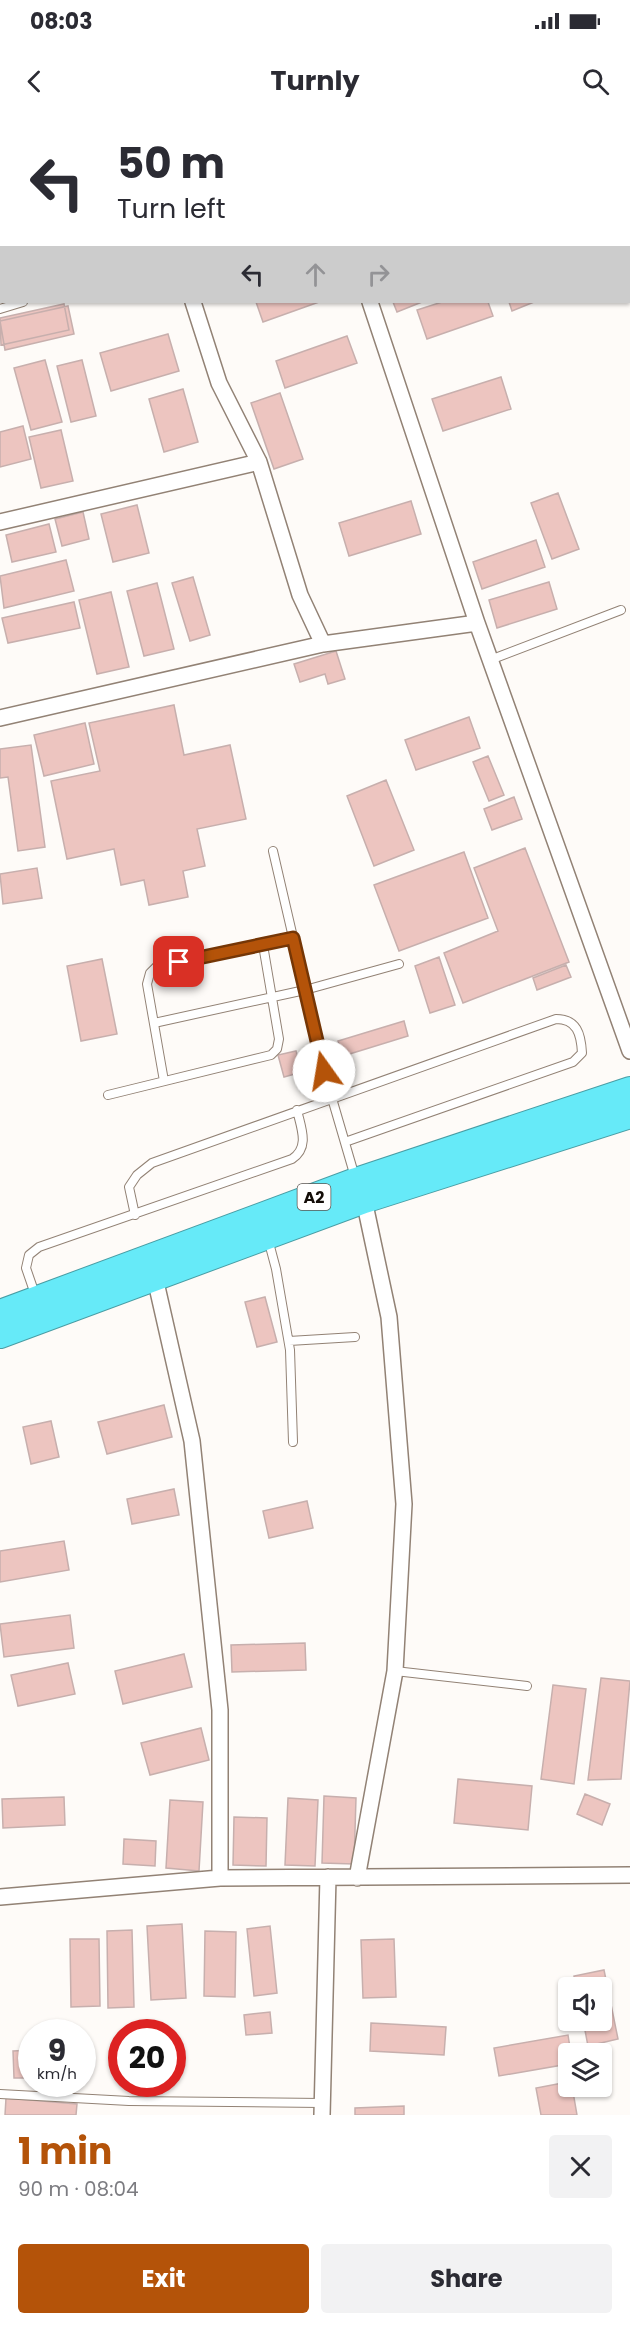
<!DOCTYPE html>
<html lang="en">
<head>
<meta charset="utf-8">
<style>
	body { margin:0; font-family:Poppins,sans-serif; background:#f2f2f3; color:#2b2b33; height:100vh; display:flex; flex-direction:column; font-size:22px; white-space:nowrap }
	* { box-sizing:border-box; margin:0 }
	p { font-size:20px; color:#7c7c81 }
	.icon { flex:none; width:33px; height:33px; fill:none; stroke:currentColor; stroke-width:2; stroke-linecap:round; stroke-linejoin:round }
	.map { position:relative; height:1995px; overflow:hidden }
	.sheet { display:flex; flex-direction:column; background:#fff; flex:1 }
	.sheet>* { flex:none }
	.guide { position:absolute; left:0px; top:0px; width:630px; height:183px; box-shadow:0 2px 4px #0004; background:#fff; color:#2b2b33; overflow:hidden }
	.buttons { position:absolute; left:558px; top:1857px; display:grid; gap:12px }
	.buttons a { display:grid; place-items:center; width:54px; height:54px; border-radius:6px; background:#fff; box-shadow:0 2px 4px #0004; font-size:30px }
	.speed { position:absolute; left:18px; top:1899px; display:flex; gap:12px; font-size:30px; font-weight:700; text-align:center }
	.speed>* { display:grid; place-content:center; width:78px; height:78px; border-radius:50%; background:#fff; box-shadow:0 2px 4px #0004; line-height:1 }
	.speed small { font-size:15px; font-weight:400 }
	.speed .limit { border:9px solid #d22; background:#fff; color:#111 }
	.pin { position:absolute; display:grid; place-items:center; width:51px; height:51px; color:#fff; margin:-26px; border-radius:12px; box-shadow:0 3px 9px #0006 }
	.me { position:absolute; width:66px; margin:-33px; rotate:347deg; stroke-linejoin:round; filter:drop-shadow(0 0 4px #0008) }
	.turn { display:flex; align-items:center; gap:21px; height:126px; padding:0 18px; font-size:27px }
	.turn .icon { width:78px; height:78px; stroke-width:2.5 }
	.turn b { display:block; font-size:42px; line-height:51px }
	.lanes { display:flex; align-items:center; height:57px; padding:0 18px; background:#0003; justify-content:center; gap:30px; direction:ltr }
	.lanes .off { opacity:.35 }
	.round { display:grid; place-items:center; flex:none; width:63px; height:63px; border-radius:6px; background:#f2f2f3 }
	.overview { display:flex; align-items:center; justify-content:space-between; height:102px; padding:0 18px }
	h1 { font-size:36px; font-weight:700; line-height:45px; color:#b45309 }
	.action { display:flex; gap:12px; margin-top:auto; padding:12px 18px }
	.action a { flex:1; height:69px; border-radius:6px; background:#b45309; color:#fff; font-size:24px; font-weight:700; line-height:69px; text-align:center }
	.action a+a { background:#f2f2f3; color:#2b2b33 }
	.status { display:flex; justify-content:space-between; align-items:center; height:42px; padding:0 30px; background:#fff; direction:ltr }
	.status svg { height:16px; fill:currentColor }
	header { display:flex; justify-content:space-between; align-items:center; height:78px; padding:0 18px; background:#fff; font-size:27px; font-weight:700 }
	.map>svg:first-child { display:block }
	.building { fill:#edc5c0; stroke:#c7afad; stroke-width:1.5 }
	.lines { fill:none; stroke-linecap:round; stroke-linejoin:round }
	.lane-casing { stroke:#928275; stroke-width:10 }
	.street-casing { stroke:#928275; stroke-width:18 }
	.highway-casing { stroke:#499da4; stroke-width:28 }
	.lane { stroke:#fff; stroke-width:8 }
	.street { stroke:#fff; stroke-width:15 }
	.highway { stroke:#66eaf8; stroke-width:26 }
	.route-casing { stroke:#753606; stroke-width:15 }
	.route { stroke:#b45309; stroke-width:10 }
	.labels { text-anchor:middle; stroke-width:4.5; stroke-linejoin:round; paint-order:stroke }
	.shield { fill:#fff; stroke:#5a5652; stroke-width:1.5 }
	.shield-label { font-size:16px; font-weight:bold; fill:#130d08 }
</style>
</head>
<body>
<div class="status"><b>08:03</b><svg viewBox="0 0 49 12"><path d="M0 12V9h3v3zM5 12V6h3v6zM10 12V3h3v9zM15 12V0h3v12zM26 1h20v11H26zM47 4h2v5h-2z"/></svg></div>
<header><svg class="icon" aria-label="back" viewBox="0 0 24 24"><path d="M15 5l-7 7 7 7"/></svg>Turnly<svg class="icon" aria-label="search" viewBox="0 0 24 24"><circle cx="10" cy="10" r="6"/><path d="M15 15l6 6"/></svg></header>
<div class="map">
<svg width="630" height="1995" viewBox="0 0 630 1995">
	<rect width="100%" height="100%" fill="#fefbf8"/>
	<!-- building -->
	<path class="building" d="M 256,182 L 319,182 L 263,202 Z
		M 393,182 L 422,182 L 397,192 Z
		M 442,182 L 488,182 L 493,196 L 427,219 L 417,190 Z
		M 509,182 L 534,182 L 512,191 Z
		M 64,184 L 69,210 L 1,225 L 0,198 Z
		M 68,186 L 74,214 L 5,230 L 0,201 Z
		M 168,214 L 179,251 L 111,271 L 100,233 Z
		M 347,216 L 357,243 L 285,268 L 276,241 Z
		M 45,240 L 62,302 L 31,310 L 14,248 Z
		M 82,240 L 96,296 L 71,302 L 57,246 Z
		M 501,257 L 511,289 L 443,311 L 432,279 Z
		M 183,269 L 198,322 L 164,332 L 149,279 Z
		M 280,273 L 303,339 L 274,349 L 251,283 Z
		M 23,306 L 31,339 L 0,347 L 0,312 Z
		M 61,310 L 73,361 L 41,368 L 29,317 Z
		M 558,373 L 579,429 L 552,439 L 531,383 Z
		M 411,381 L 421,414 L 349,436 L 339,403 Z
		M 137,385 L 149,433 L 113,442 L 101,394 Z
		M 83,392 L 89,419 L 62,426 L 55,399 Z
		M 49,404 L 56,432 L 12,442 L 6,415 Z
		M 536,420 L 545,447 L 482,469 L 473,442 Z
		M 66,440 L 74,471 L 4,488 L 0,456 Z
		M 193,457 L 210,515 L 190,521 L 172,463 Z
		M 549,462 L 557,489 L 497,508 L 489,480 Z
		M 157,463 L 174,529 L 144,536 L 127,471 Z
		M 111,472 L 129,547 L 97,554 L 79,480 Z
		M 74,482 L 80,508 L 8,523 L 2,498 Z
		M 336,531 L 345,559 L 328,564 L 325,554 L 300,562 L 294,544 Z
		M 174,585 L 184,635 L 230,625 L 246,699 L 197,709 L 205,746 L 183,751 L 188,777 L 149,785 L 144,760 L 121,765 L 114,729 L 67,739 L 51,661 L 100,651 L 89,603 Z
		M 469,597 L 480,628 L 416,650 L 405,620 Z
		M 85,603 L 94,644 L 44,656 L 34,615 Z
		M 31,625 L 45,727 L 18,731 L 8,657 L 0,658 L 0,629 Z
		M 488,636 L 504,675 L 489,681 L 473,642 Z
		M 386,660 L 414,730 L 374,746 L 347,676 Z
		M 514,677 L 522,699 L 492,710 L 484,689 Z
		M 525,728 L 569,842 L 463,883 L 444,833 L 498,811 L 474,748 Z
		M 464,732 L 488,798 L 399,831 L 374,765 Z
		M 37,748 L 42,778 L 3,784 L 0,754 Z
		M 439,837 L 455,885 L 430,893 L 415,846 Z
		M 102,839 L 117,914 L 81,921 L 67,846 Z
		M 566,845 L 571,857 L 537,870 L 533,858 Z
		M 404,901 L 408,916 L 343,936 L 338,921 Z
		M 296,931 L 302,952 L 284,957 L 278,935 Z
		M 265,1177 L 277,1222 L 257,1227 L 245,1182 Z
		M 164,1285 L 172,1317 L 107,1334 L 98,1302 Z
		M 51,1301 L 59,1337 L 31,1344 L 23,1307 Z
		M 174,1369 L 179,1395 L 132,1404 L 127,1379 Z
		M 307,1381 L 313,1408 L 269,1418 L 263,1391 Z
		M 64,1421 L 69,1450 L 0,1462 L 0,1431 Z
		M 70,1495 L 74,1528 L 4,1537 L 0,1504 Z
		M 305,1523 L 306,1550 L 232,1552 L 231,1525 Z
		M 184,1534 L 192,1567 L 123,1584 L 115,1551 Z
		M 68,1543 L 75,1574 L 18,1586 L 11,1555 Z
		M 601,1558 L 630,1561 L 621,1659 L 588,1660 Z
		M 553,1565 L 586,1569 L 574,1664 L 541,1659 Z
		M 201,1608 L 209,1640 L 150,1655 L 141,1623 Z
		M 458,1659 L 532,1666 L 528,1710 L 454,1703 Z
		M 585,1674 L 610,1684 L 602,1705 L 577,1694 Z
		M 324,1676 L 356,1678 L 354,1744 L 322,1743 Z
		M 64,1677 L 65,1705 L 3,1708 L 2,1679 Z
		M 288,1678 L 318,1680 L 315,1746 L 285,1745 Z
		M 170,1680 L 203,1682 L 199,1751 L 166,1748 Z
		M 234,1697 L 267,1698 L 266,1746 L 233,1745 Z
		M 124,1719 L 156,1721 L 155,1746 L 123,1744 Z
		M 182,1804 L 186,1878 L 151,1880 L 147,1806 Z
		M 270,1806 L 277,1873 L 254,1876 L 247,1809 Z
		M 132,1810 L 134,1887 L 108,1888 L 107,1811 Z
		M 205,1811 L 236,1812 L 235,1877 L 204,1876 Z
		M 70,1819 L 99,1819 L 100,1886 L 71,1887 Z
		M 394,1819 L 396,1877 L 363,1878 L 361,1820 Z
		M 604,1850 L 618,1919 L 588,1926 L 583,1900 L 602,1900 L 602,1868 L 576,1868 L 574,1856 Z
		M 270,1892 L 272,1913 L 246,1915 L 244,1895 Z
		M 371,1903 L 446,1907 L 444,1935 L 370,1931 Z
		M 568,1915 L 571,1934 L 568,1934 L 568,1944 L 499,1956 L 494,1928 Z
		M 32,1930 L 32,1958 L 14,1958 L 13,1931 Z
		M 568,1962 L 568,1966 L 572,1966 L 577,1995 L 541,1995 L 536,1968 Z
		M 6,1978 L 77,1984 L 76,1995 L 5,1995 Z
		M 404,1986 L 404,1995 L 355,1995 L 355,1988 Z"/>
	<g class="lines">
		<!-- lane casing -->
		<g class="lane-casing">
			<path id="lane" d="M 0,189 L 23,182
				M 490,540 L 621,490
				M 273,731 L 324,951 L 355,1057
				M 263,825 L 293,818
				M 154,903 L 305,870 L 399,844
				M 108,975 L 271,935 L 277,929 L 279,919 L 263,825 L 157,846 L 150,853 L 147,864 L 164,961
				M 135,1095 L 129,1067 L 137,1055 L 152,1043 L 556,899 C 577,899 581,914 582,933 L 573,942 L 345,1022
				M 268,1119 L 276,1149 L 290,1230 L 293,1322
				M 36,1177 L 26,1148 L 29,1135 L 39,1127 L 292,1039 C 310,1027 301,1008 297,990
				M 289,1221 L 355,1217
				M 395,1551 L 527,1566
				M 0,1974 L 129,1981 L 322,1983"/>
		</g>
		<!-- street casing -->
		<g class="street-casing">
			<path id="street" d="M 139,0 L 140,2
				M 306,0 L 307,2
				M 193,182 L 219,263 L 259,342 L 300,475 L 323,524
				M 370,182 L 477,503
				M 0,402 L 259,342
				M 0,598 L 323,524 L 477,503 L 630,931
				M 155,1158 L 192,1321 L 220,1590 L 220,1758
				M 357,1758 L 395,1551 L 404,1384 L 389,1197 L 364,1080
				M 0,1777 L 220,1758 L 630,1755
				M 322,1995 L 328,1757"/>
		</g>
		<!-- highway casing -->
		<g class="highway-casing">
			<path id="highway" d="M 0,1193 L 356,1061 L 630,970
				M 0,1215 L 364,1080 L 630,995"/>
		</g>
		<!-- lane -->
		<use href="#lane" class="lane"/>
		<!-- street -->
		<use href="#street" class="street"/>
		<!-- highway -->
		<use href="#highway" class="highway"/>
	</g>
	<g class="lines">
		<!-- route casing -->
		<g class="route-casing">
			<path id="route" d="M 179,842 L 293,818 L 324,951"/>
		</g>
		<!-- route -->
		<use href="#route" class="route"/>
	</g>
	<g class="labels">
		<!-- shield labels -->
		<rect class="shield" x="297.5" y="1064" width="33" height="26" rx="4.5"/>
		<g class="shield-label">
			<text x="314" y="1083">A2</text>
		</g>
	</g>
</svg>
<div class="buttons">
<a><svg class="icon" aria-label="sound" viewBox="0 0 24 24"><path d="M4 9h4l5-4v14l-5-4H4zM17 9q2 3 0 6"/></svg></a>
<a><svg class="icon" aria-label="layers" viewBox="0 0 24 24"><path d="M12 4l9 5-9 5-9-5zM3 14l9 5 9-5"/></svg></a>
</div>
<div class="speed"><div>9<small>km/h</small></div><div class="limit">20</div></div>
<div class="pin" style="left:179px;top:842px;background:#d93025"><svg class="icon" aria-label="arrive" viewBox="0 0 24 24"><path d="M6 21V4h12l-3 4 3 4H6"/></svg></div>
<svg class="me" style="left:324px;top:951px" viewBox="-20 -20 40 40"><circle r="19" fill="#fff"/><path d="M0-13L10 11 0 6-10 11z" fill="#b45309"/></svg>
<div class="guide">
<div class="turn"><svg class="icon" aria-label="left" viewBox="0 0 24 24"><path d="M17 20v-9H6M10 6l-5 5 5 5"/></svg><div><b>50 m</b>Turn left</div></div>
<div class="lanes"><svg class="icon" aria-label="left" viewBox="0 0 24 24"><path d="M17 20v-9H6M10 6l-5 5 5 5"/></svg><svg class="icon off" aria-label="ahead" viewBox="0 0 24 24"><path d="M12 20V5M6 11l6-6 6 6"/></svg><svg class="icon off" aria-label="right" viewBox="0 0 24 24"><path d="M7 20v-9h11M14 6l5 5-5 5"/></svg></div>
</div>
</div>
<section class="sheet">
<div class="overview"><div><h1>1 min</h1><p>90 m · 08:04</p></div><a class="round"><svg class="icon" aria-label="close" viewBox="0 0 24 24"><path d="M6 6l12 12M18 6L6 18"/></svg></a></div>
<div class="action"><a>Exit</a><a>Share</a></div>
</section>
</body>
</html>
